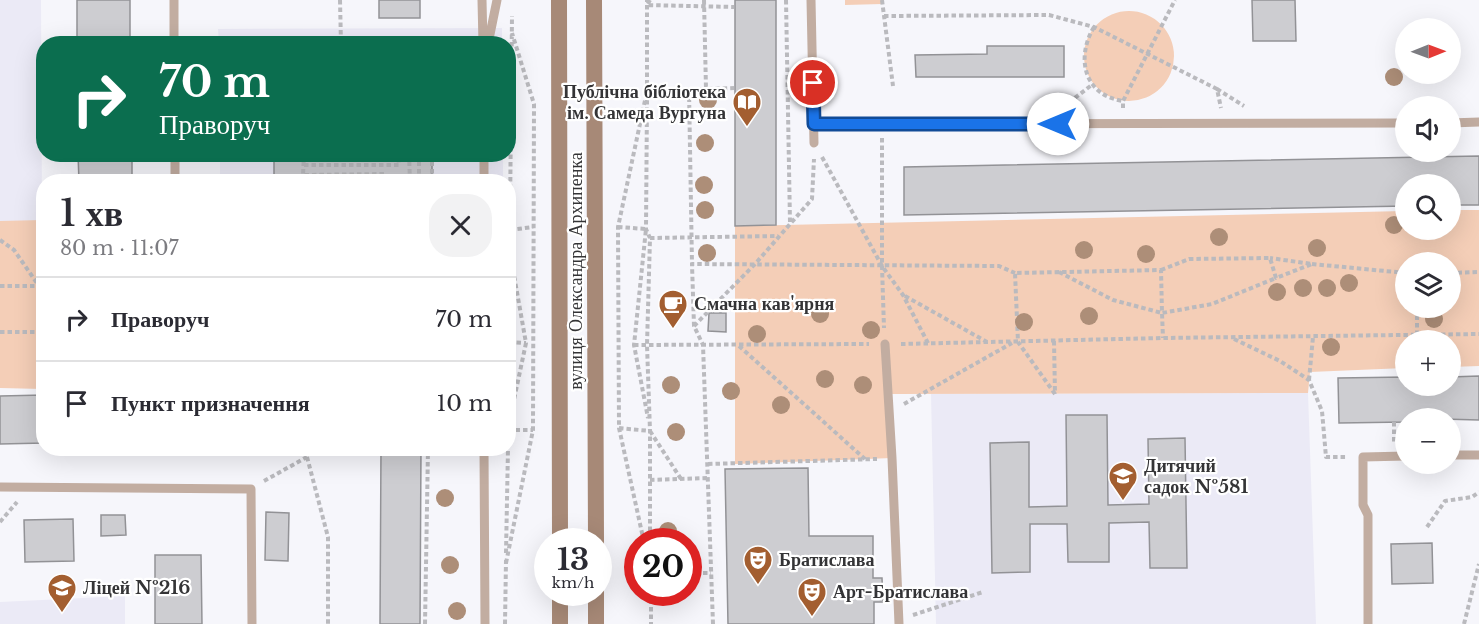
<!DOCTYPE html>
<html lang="uk">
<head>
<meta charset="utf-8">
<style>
	body { margin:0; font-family:"Libre Baskerville",serif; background:#f2f2f3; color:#2b2b33; height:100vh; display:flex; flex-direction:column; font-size:22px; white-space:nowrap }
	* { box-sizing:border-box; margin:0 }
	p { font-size:20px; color:#7c7c81 }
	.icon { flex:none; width:33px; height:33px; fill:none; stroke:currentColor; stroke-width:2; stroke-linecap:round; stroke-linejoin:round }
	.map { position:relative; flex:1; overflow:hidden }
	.sheet { position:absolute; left:36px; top:174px; width:480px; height:282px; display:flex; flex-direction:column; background:#fff; border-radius:24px; box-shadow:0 6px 24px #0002 }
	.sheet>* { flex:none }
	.hud { position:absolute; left:36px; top:36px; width:480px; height:126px; border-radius:24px; box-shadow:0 6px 24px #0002; background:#0b6e4f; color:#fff; overflow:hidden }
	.needle { width:39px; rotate:89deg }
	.tools { position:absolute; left:1395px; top:18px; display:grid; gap:12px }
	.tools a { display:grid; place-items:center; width:66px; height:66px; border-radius:50%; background:#fff; box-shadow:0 6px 24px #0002; font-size:30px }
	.speed { position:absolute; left:534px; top:528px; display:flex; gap:12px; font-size:30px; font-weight:700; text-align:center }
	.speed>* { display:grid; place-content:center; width:78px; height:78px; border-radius:50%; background:#fff; box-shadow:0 6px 24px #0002; line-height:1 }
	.speed small { font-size:15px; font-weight:400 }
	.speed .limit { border:9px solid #d22; background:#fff; color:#111 }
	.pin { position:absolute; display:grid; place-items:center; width:51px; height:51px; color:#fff; margin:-26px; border:3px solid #fff; border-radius:50%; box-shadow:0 2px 6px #0007 }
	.me { position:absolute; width:66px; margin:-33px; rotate:270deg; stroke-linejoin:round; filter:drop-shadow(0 0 4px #0008) }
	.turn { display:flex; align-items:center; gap:21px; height:126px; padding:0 24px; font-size:27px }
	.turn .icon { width:78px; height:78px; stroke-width:2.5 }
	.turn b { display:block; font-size:42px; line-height:51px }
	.round { display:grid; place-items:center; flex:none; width:63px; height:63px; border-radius:24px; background:#f2f2f3 }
	.summary { display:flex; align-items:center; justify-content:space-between; height:102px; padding:0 24px }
	h1 { font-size:36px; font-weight:600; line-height:45px }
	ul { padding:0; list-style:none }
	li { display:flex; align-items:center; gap:18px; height:84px; padding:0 24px; border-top:2px solid #e1e1e2 }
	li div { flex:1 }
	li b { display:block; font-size:22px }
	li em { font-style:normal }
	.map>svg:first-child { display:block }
	.built { fill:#ebeaf6 }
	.green { fill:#f4ceb7; fill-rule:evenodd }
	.building { fill:#cdcdd1; stroke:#929296; stroke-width:1.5 }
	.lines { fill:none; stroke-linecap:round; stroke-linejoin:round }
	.path { stroke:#bababe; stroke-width:4; stroke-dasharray:4.5 3; stroke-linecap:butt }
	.service { stroke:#c2ada1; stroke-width:9 }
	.secondary { stroke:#a78977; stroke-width:16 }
	.tree { fill:#ad8e78 }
	.route-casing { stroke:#114b97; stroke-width:15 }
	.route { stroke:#1a73e8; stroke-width:10 }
	.labels { text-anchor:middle; stroke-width:4.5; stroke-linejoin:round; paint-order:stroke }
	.poi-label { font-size:18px; font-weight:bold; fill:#343436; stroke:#fff; text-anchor:start }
	.street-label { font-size:18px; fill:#343436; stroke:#fff }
</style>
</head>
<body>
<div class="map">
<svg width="1479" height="624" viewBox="0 0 1479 624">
	<rect width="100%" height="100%" fill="#f6f6fb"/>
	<!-- built -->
	<path class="built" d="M 0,0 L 41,0 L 42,222 L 0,222 Z
		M 502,28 L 502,43 L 219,43 L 218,29 Z
		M 220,155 L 503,155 L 503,181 L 220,181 Z
		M 1308,393 L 1316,624 L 936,624 L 931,394 Z
		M 125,596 L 125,624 L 0,624 L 0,602 Z"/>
	<!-- green -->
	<path class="green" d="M 845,0 L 882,0 L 882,4 L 845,5 Z
		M1084 56a45 45 0 1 1 90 0a45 45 0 1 1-90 0Z
		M 1451,210 L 1479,210 L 1479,366 L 1451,367 L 1450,340 L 1406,340 L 1405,368 L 1310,372 L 1308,393 L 889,394 L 892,458 L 735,464 L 735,226 L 1405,211 L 1406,230 L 1450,230 ZM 1406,262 L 1450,262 L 1450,308 L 1406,308 Z
		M 43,220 L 43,389 L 0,388 L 0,221 Z"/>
	<!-- building -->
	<path class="building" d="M 77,0 L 130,0 L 130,44 L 77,44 Z
		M 379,0 L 420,0 L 420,18 L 379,18 Z
		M 735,0 L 776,0 L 776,225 L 735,226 Z
		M 1252,0 L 1295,0 L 1296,41 L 1253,41 Z
		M 987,46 L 1064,46 L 1064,77 L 916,77 L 915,55 L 987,54 Z
		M 78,154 L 132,154 L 132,182 L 79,182 Z
		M 274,154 L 432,154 L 432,182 L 274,182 Z
		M 1479,156 L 1479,205 L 1450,205 L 1450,184 L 1406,184 L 1406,206 L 904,215 L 904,167 Z
		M 709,313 L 726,313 L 726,332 L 708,331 Z
		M 1479,376 L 1479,420 L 1406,418 L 1406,422 L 1339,423 L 1338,378 L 1406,377 L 1406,386 L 1450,386 L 1450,377 Z
		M 44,395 L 44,443 L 0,444 L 0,396 Z
		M 1066,415 L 1107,415 L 1108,505 L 1149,504 L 1148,439 L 1185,438 L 1187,568 L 1150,568 L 1149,522 L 1109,523 L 1109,562 L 1068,562 L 1067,524 L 1030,524 L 1030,572 L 992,573 L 990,443 L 1029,442 L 1029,507 L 1067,506 Z
		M 381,448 L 421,448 L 420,624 L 380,624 Z
		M 808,468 L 809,536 L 873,536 L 873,578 L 882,578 L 883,602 L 874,602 L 874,624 L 728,624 L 725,469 Z
		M 266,512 L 289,513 L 288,561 L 265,560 Z
		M 101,515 L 125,515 L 126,535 L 101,536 Z
		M 73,519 L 74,561 L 25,562 L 24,520 Z
		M 1432,543 L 1433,583 L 1392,584 L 1391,544 Z
		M 155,555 L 201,555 L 202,624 L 155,624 Z"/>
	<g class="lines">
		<!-- path -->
		<path class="path" d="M 340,0 L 341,44
			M 650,0 L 647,5 L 734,7
			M 704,0 L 706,89
			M 786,0 L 790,223
			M 882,0 L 893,86
			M 884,16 L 1049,15 L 1094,27 L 1217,89 L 1221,108
			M 1094,27 C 1076,57 1083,95 1123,101
			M 1217,89 L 1244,106
			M 689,90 L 692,264
			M 647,92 L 647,0
			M 647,100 L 646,229 L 650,238 L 647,345 L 650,431 L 650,542
			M 1063,107 L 1093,84
			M 1123,108 L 1123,101 L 1175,0
			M 882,138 L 882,266 L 884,328
			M 304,154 L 303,175 L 386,174 L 386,182
			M 409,154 L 410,182
			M 419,154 L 419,177
			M 432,154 L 432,180
			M 402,156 L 402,154
			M 415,156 L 415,154
			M 822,157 L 882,266 L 903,295 L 929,345
			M 304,165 L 399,165 L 398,154
			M 333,174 L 333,182
			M 367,174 L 367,182
			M 320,182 L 321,174
			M 345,182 L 345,174
			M 357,182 L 357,174
			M 377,182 L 378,174
			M 414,182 L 419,177 L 432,178
			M 618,227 L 646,229 L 634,345 L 648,418
			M 510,230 L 533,227
			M 650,238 L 778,236
			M 0,240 L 14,250 L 39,286
			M 1312,264 L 1406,273
			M 1161,270 L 1189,259 L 1270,258 L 1276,278 L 1312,264 L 1270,258
			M 1059,272 L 1113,300 L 1162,313 L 1163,338
			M 1450,273 L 1479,272
			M 0,286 L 44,286
			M 905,296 L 987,342
			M 1417,308 L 1417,335
			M 694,326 L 755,264 L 812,199 L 814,159
			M 0,332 L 44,332
			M 1234,339 L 1280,361 L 1309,380 L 1322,411 L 1326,457 L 1347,457
			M 1054,341 L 1055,394
			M 509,342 L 526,343
			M 901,344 L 1163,338 L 1479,334
			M 634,345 L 869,344
			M 739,346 L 865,459
			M 1309,380 L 1313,337
			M 1055,394 L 1018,342 L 1015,273 L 1161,270 L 1162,313 L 1212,304 L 1276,278
			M 904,404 L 1012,343
			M 508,414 L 512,16
			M 1394,422 L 1394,442
			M 508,428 L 526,343 L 512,264
			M 619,428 L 650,431
			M 508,430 L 533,430
			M 650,431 L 681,479
			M 307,457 L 328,537 L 328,624
			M 708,464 L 877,459
			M 650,480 L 709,478
			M 264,481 L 307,457 L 307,448
			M 0,522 L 17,502
			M 1427,527 L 1445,501 L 1472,497 L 1479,492
			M 644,542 L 619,428 L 618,227 L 647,91 L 734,88
			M 506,553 L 508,448
			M 506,563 L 533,430 L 534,104 L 512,33
			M 688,573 L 711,573
			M 651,592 L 651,624
			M 913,615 L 983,592
			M 425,624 L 428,448
			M 505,624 L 506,560
			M 713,624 L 703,345 L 694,326 L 692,264 L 999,266 L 1015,273
			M 1464,624 L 1479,564"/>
		<!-- service -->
		<path class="service" d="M 174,0 L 174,44
			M 482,0 L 483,44
			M 811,0 L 814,143
			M 488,44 L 497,0
			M 1450,123 L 1479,122
			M 814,124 L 1406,123
			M 175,154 L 175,182
			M 484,154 L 484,182
			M 885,344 L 892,458 L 899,624
			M 484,448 L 485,624
			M 1450,455 L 1479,455
			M 0,487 L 251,489 L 252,624
			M 1368,624 L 1368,515 L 1363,505 L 1363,457 L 1406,456"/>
		<!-- secondary -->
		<path class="secondary" d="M 559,0 L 560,542
			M 594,0 L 596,542
			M 560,592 L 560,624
			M 596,592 L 596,624"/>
	</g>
	<!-- trees -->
	<g class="tree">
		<circle cx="1394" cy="77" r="9"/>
		<circle cx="708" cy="100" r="9"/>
		<circle cx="705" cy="143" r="9"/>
		<circle cx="704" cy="185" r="9"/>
		<circle cx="705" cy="210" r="9"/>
		<circle cx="1394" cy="225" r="9"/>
		<circle cx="1219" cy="237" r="9"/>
		<circle cx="1317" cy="248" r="9"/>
		<circle cx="1084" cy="250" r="9"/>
		<circle cx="707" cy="253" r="9"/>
		<circle cx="1146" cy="254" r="9"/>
		<circle cx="1349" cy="283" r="9"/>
		<circle cx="1303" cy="288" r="9"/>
		<circle cx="1327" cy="288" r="9"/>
		<circle cx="1277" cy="292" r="9"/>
		<circle cx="820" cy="314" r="9"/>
		<circle cx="1089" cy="316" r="9"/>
		<circle cx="1434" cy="319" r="9"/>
		<circle cx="1024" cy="322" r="9"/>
		<circle cx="871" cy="330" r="9"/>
		<circle cx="757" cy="334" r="9"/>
		<circle cx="1331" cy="347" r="9"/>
		<circle cx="825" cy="379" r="9"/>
		<circle cx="671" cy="385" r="9"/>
		<circle cx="863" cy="385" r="9"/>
		<circle cx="731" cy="391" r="9"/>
		<circle cx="781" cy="405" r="9"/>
		<circle cx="676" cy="432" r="9"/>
		<circle cx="445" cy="498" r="9"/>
		<circle cx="668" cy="531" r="9"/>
		<circle cx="450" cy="565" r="9"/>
		<circle cx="457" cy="611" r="9"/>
	</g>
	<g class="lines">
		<!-- route casing -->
		<g class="route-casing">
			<path id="route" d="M 813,83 L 814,124 L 1058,124"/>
		</g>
		<!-- route -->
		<use href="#route" class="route"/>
	</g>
	<!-- icons -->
	<defs>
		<g id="library-pin" transform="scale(1.5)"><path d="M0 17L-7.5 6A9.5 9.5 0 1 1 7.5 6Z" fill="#a35e30" stroke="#fff"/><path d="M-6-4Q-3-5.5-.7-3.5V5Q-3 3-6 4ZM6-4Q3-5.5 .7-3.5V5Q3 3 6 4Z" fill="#fff"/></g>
		<g id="cafe-pin" transform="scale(1.5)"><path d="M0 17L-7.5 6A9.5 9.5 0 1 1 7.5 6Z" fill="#a35e30" stroke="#fff"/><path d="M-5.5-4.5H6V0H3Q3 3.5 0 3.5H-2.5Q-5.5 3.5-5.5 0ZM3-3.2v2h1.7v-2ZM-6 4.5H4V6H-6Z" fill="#fff"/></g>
		<g id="school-pin" transform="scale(1.5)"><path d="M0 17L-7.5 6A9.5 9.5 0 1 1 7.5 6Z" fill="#a35e30" stroke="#fff"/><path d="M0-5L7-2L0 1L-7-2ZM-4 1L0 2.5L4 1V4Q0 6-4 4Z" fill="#fff"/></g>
		<g id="theatre-pin" transform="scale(1.5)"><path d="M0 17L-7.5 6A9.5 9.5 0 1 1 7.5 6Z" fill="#a35e30" stroke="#fff"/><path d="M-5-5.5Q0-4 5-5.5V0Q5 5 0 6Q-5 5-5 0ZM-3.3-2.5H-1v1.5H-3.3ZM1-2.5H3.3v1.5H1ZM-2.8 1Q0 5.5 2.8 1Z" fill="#fff"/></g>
	</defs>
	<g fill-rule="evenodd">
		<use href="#library-pin" x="747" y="102"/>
		<use href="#cafe-pin" x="673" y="304"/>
		<use href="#school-pin" x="1123" y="476"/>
		<use href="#theatre-pin" x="758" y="560"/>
		<use href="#school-pin" x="62" y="588"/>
		<use href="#theatre-pin" x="812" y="592"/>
	</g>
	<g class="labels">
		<!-- poi labels -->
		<g class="poi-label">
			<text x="726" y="98" text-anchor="end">Публічна бібліотека<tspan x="726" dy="21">ім. Самеда Вургуна</tspan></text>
			<text x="694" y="310">Смачна кав'ярня</text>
			<text x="1144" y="472">Дитячий<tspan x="1144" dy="21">садок №581</tspan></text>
			<text x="779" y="566">Братислава</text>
			<text x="83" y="594">Ліцей №216</text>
			<text x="833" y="598">Арт-Братислава</text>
		</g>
		<!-- street labels -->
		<g class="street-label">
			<text transform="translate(576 271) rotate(-90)" y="6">вулиця Олександра Архипенка</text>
		</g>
	</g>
</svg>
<div class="tools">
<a><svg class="needle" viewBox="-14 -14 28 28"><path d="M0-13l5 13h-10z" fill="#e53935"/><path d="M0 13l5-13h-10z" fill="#7c7c81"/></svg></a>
<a><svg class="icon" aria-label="sound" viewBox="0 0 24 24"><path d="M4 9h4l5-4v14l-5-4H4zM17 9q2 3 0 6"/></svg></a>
<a><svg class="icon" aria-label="search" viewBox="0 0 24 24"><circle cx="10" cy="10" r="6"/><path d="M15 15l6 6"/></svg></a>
<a><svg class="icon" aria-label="layers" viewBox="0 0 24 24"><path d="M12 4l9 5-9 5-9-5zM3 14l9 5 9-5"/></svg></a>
<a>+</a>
<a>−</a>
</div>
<div class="speed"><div>13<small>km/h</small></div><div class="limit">20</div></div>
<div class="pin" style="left:813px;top:83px;background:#d93025"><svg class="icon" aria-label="arrive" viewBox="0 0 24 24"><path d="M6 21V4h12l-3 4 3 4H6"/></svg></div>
<svg class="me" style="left:1058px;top:124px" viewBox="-20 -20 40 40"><circle r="19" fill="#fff"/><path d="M0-13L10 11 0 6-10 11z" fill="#1a73e8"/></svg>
<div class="hud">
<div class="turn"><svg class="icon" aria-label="right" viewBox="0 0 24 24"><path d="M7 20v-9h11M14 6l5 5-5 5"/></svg><div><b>70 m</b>Праворуч</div></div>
</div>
<section class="sheet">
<div class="summary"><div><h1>1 хв</h1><p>80 m · 11:07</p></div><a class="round"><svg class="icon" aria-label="close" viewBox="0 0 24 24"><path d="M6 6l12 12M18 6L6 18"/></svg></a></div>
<ul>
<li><svg class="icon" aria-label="right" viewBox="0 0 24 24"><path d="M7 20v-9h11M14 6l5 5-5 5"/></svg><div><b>Праворуч</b></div><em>70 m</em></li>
<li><svg class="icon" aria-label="arrive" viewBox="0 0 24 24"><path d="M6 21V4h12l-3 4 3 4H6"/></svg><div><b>Пункт призначення</b></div><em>10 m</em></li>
</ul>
</section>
</div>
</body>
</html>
